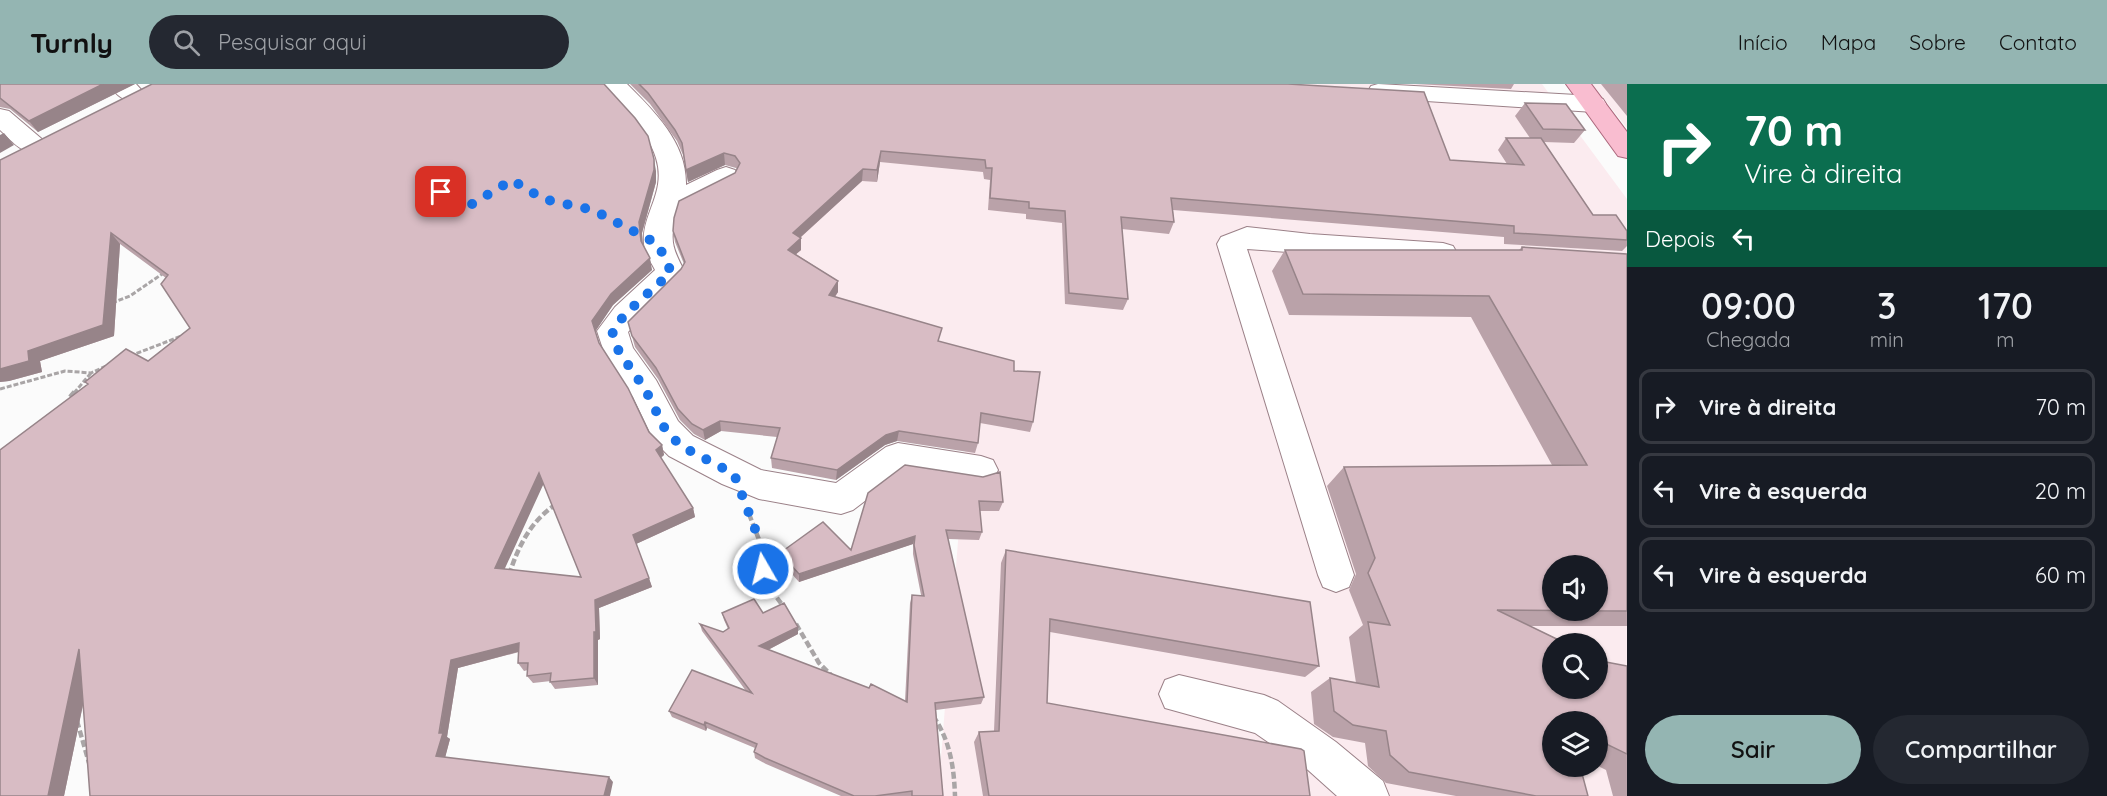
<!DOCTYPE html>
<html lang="pt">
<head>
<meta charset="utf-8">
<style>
	body { margin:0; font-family:Quicksand,sans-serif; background:#242831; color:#f1f3f6; height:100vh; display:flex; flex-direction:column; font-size:22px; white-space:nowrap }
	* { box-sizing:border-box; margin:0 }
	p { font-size:20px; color:#9ea1a6 }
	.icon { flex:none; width:33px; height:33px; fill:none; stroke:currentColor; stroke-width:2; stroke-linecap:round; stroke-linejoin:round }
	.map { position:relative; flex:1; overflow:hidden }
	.drawer { display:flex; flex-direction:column; background:#171b24; width:480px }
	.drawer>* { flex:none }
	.top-card { background:#0b6e4f; color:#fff; overflow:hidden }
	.tools { position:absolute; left:1542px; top:471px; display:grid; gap:12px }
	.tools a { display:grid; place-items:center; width:66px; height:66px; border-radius:50%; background:#171b24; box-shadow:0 2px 4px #0004; font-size:30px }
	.pin { position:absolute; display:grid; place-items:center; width:51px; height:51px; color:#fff; margin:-26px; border-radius:12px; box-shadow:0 3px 9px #0006 }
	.me { position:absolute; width:66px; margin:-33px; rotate:352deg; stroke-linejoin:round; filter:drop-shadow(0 0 4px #0008) }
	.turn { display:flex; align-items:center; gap:21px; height:126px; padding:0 18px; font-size:27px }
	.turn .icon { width:78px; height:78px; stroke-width:2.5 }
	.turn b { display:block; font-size:42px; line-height:51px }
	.then { display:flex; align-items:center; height:57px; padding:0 18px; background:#0003; gap:12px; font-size:22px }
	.eta { display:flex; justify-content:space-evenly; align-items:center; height:102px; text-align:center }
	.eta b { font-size:36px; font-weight:600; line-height:42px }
	.button { display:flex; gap:12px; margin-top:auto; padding:12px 18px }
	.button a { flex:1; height:69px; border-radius:36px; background:#94b5b2; color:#111; font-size:24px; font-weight:600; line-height:69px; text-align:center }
	.button a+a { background:#242831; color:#f1f3f6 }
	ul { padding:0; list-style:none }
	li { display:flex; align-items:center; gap:18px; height:75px; margin:0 12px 9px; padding:0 6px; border:3px solid #363941; border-radius:12px }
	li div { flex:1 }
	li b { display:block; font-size:22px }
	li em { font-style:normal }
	header { display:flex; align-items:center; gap:36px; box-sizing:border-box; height:84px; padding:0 30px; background:#94b5b2; color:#111 }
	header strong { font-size:28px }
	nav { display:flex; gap:33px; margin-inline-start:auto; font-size:21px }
	.search { width:420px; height:54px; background:#242831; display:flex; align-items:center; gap:15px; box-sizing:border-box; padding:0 21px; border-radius:33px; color:#9ea1a6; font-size:22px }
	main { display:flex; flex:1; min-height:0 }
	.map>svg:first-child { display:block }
	.built { fill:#fbebef; fill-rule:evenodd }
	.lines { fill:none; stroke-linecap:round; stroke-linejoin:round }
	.minor-casing { stroke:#9b8188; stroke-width:2 }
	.major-casing { stroke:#ab677c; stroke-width:2 }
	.path-far1 { stroke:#a9a5a6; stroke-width:3; stroke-dasharray:5 2; stroke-linecap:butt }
	.path { stroke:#a9a5a6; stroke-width:4.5; stroke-dasharray:7 3; stroke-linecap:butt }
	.minor { fill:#fff; fill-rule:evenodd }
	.major { fill:#f9bdd0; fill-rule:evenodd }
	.wall { fill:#baa2a9; fill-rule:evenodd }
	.shaded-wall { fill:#978489 }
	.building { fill:#d8bcc4; stroke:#978489; stroke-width:1.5; fill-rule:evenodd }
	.route { stroke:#1a73e8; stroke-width:10; stroke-dasharray:0 18 }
</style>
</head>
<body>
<header>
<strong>Turnly</strong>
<div class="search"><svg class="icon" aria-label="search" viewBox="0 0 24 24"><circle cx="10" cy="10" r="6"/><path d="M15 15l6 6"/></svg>Pesquisar aqui</div>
<nav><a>Início</a><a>Mapa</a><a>Sobre</a><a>Contato</a></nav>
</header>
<main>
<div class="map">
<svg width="1627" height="712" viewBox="0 0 1627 712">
	<rect width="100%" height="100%" fill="#fbfbfb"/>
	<!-- built -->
	<path class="built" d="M 865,0 L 1542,0 L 1627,115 L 1627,712 L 938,712 L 972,279 L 758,213 ZM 1552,482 L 1598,482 L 1598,526 L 1552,526 ZM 1552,560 L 1598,560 L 1598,604 L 1552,604 ZM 1552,638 L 1598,638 L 1598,682 L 1552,682 Z
		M 1592,0 L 1627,0 L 1627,44 Z"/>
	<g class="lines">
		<!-- minor casing -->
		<g class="minor-casing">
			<path id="minor" d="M 109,0 L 136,0 L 147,12 L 144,17 C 128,21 117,13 109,0 Z
				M 601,0 L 627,0 C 655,28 687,59 686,101 L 717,86 L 726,83 L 735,86 L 739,92 L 735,98 L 679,127 C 668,154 672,164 685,188 L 681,195 L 628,248 L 633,264 L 656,296 L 678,337 L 693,352 L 761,386 L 836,399 L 886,363 L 898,359 L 981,372 L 993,376 L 998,386 L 993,396 L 981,400 L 903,388 L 853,426 L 841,430 L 759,415 L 722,400 L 669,372 L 654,357 L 633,313 L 604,268 L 597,247 L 615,223 L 655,186 C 651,178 645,170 644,160 C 641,130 667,109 656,74 C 647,43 618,26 601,0 Z
				M 1378,0 L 1594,12 L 1603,15 L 1606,20 L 1603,25 L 1594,28 L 1380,14 L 1371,12 L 1368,7 L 1371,2 Z
				M 0,25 L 9,27 L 43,56 L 47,62 L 43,68 C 24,73 13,58 0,46 Z
				M 1247,143 L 1310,150 L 1443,159 L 1453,162 L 1457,169 L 1453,176 L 1443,179 L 1247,165 L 1354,491 L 1349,503 L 1336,508 L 1323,503 L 1318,491 L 1217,160 L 1221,153 Z
				M 1179,591 L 1264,611 L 1278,617 L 1336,658 L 1383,697 L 1389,712 L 1337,712 L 1308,686 L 1255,649 L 1165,624 L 1159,610 L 1165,596 Z"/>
		</g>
		<!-- major casing -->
		<g class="major-casing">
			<path id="major" d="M 1566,0 L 1591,0 L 1627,48 L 1627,74 L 1618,72 Z"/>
		</g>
		<!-- path-far1 -->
		<path class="path-far1" d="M 112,219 L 130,212 L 165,188
			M 130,272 L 184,251
			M 0,305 L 65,287 L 91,289 L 106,282
			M 74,309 L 91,289"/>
		<!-- path -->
		<path class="path" d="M 70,313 L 75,307
			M 749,430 L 763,466 L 763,485 L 769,503 L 783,522
			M 509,491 C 518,463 530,438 555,421
			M 796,540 L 819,579 L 831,591
			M 933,632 C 950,656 954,683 955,712
			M 77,637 L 89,679"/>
		<!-- minor -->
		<use href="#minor" class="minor"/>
		<!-- major -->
		<use href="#major" class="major"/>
	</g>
	<!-- wall -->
	<path class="wall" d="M 0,0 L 135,0 L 38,48 L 10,25 L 0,23 Z
		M 630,0 L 1288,0 L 1450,76 L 1507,80 L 1498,66 L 1506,54 L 1530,54 L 1515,32 L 1525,19 L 1585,46 L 1574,59 L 1544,58 L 1593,131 L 1627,156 L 1627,162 L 1622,167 L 1504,160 L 1504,153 L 1173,126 L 1174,138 L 1169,150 L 1122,145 L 1128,215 L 1123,226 L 1065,220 L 1062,139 L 1026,135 L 1026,130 L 988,126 L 990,96 L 984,95 L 983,88 L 880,78 L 877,98 L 862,97 L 800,154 L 801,166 L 796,170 L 838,197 L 838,208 L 835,213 L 939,258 L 1014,287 L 1033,338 L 1030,348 L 980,339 L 978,359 L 975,369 L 897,357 L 885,361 L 836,396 L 772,384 L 771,374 L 777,353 L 721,347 L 705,356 L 694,350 L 680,336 L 658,295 L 635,263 L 628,238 L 681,185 L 684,180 L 675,158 L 673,147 L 735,89 L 737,85 L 736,84 L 725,81 L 688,98 L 683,71 L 677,57 L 650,20 Z
		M 1415,0 L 1514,0 L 1511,5 Z
		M 1601,0 L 1627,0 L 1627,32 Z
		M 0,76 L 656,87 L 656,98 L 642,149 L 643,160 L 652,186 L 613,221 L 595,247 L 599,259 L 649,348 L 662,361 L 664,371 L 661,374 L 693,424 L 695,433 L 636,460 L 652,503 L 599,524 L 600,555 L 598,556 L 598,601 L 555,605 L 550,598 L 551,597 L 533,599 L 527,592 L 528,586 L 524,587 L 518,579 L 519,568 L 458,584 L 447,653 L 450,655 L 445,673 L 613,698 L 83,620 L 64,712 L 0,712 L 88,300 L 85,298 L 148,277 L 190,244 L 166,194 L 120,160 L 114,252 L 40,277 L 42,288 L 9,297 L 0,298 ZM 543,399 L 581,493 L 504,485 Z
		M 1522,163 L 1627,170 L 1627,542 L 1530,542 L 1606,578 L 1627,582 L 1627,712 L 1613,712 L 1606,686 L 1598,682 L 1598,638 L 1552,638 L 1588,712 L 1456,712 L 1386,699 L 1368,682 L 1365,659 L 1333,653 L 1314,640 L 1311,608 L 1330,594 L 1356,599 L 1349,553 L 1363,541 L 1349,506 L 1356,490 L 1327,402 L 1344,383 L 1552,381 L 1471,233 L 1289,231 L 1272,187 L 1285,166 L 1519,166 Z
		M 868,409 L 1003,418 L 999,427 L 980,427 L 982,448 L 979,456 L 948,455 L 984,613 L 981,620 L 936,626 L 943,712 L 841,712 L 766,680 L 755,674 L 754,668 L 755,664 L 707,644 L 706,647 L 672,633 L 669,627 L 746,607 L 702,547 L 700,540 L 723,548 L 728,545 L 724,536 L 722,529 L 763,529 L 798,543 L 798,550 L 768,566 L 869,604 L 905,617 L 910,519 L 912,511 L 921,511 L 913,470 L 913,460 L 799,498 L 781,478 L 780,469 L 851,466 Z
		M 1006,466 L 1319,582 L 1305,593 L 1050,548 L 1047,619 L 1310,712 L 983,712 L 974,658 L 979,648 L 994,647 L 1001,479 Z"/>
	<!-- shaded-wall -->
	<path class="shaded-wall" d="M 103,0 L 135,0 L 38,48 L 29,37 Z
		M 4,49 L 14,61 L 0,69 L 0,51 Z
		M 881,67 L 880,78 L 877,98 L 877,86 Z
		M 724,69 L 725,81 L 688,98 L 686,86 Z
		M 654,75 L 656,87 L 656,98 L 642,149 L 643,168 L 641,157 L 639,138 Z
		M 863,85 L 862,97 L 793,160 L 793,149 Z
		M 111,149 L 120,160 L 114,252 L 40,277 L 42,288 L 9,297 L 0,298 L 0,285 L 28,267 Z
		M 801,154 L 801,166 L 788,177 L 788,166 Z
		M 650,174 L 652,186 L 613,221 L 595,248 L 592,237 L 611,210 Z
		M 838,197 L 838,208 L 828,222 L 829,211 Z
		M 720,337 L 721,347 L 705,356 L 703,346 Z
		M 899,347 L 897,357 L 885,361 L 836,396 L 837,386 L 886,351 Z
		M 662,361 L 664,371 L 658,375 L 656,366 Z
		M 539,389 L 544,399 L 501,493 L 495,484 Z
		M 693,424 L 695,433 L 636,460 L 633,451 Z
		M 915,452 L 913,460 L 799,498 L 799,490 Z
		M 649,494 L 652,503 L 599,524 L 600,555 L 598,556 L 598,601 L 594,594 L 595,516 Z
		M 798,543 L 798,550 L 760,570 L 759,562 Z
		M 519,559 L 525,566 L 458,584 L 447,653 L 450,655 L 444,678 L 436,672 L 451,576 Z
		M 79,565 L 93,573 L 64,712 L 48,712 Z
		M 705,638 L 707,644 L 706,647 L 704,641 Z
		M 609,693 L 613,698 L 610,712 L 604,712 Z"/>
	<!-- building -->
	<path class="building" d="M 0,0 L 103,0 L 29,37 L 0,14 Z
		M 152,0 L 604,0 L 635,34 L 648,52 L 654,75 L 654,86 L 639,138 L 641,157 L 650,174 L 611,210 L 592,237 L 599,259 L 628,304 L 649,348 L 662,361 L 656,366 L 693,424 L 633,451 L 649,494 L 595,516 L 596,548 L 594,548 L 594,594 L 550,598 L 551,589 L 527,592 L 528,579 L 518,579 L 519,559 L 451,576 L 439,649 L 443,649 L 436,672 L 609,693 L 604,712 L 90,712 L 79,565 L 48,712 L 0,712 L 0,366 L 88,300 L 85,298 L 126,265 L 148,277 L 190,244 L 161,200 L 168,191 L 111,149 L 103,241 L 28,267 L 29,277 L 0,285 L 0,76 ZM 539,389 L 581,493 L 495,484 Z
		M 639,0 L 1288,0 L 1424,8 L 1450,76 L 1524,81 L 1506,54 L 1541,54 L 1593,131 L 1616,131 L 1627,147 L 1627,156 L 1514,149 L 1514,142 L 1171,114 L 1174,138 L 1121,133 L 1128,215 L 1069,209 L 1065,127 L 1029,124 L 1029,118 L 990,114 L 992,84 L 986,84 L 985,76 L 881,67 L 877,86 L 863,85 L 793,149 L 801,154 L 788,166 L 838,197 L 829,211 L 942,244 L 938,257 L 1014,277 L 1014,287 L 1040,288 L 1033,338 L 981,329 L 978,359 L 899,347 L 886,351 L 837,386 L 771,374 L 780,344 L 720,337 L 703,346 L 692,340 L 678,325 L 656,284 L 632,252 L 628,238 L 681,185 L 685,178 L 673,147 L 674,134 L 679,117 L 735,89 L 740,79 L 735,72 L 724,69 L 686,86 L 682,59 L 675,46 L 648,9 Z
		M 1525,19 L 1566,20 L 1585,46 L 1543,45 Z
		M 1522,163 L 1627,170 L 1627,527 L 1497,526 L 1567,560 L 1552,560 L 1552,604 L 1598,604 L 1598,574 L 1606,578 L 1627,582 L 1627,670 L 1598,656 L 1598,638 L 1552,638 L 1552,682 L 1580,682 L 1588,712 L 1536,712 L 1409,688 L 1390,671 L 1386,647 L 1353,641 L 1334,627 L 1330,594 L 1379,603 L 1368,538 L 1390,541 L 1368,489 L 1375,474 L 1344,383 L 1587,381 L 1489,212 L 1303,210 L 1285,166 L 1522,166 ZM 1552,482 L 1598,482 L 1598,526 L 1552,526 Z
		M 905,381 L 983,393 L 1000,388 L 1003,418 L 979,417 L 982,448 L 946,446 L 984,613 L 935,619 L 943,712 L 912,712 L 912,707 L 875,712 L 854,712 L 765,674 L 754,668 L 757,660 L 705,638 L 704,641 L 669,627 L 692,586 L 752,609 L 700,540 L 723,548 L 729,544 L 722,529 L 754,515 L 763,529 L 784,519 L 798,543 L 759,562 L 869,604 L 871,600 L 907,618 L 912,511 L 924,512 L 914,461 L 915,452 L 799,490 L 780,469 L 823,438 L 851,466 L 868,409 Z
		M 1006,466 L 1310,518 L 1319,582 L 1050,535 L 1047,619 L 1301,665 L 1304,667 L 1310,712 L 989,712 L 979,648 L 999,647 Z"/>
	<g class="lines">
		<!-- route -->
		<path class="route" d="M 441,108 L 467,123 L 512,96 L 543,115 L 593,126 L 658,160 L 671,188 C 651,208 628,224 612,247 L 619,268 L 645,305 L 666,347 L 681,362 L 734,390 L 763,466 L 763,485"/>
	</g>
</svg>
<div class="tools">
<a><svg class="icon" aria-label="sound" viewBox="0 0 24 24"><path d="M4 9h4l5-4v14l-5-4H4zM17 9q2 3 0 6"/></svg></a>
<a><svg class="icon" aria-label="search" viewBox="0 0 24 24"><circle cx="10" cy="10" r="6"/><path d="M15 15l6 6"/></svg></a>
<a><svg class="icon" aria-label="layers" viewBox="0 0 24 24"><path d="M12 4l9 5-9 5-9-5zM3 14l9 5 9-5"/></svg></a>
</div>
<div class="pin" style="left:441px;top:108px;background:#d93025"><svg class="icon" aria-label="arrive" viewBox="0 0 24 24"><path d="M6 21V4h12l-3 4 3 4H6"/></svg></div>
<svg class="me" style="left:763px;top:485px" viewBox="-20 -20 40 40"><circle r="17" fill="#1a73e8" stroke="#fff" stroke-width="3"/><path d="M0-11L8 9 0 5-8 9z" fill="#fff"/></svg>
</div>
<section class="drawer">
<div class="top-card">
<div class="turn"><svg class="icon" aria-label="right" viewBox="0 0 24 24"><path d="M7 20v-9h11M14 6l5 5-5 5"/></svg><div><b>70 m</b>Vire à direita</div></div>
<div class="then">Depois<svg class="icon" aria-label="left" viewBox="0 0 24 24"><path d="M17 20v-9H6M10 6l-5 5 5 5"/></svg></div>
</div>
<div class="eta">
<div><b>09:00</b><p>Chegada</p></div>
<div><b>3</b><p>min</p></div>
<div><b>170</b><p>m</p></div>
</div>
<ul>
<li><svg class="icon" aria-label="right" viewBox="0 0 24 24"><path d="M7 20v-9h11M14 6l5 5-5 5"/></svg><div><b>Vire à direita</b></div><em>70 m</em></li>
<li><svg class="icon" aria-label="left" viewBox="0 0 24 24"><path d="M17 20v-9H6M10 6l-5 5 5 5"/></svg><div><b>Vire à esquerda</b></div><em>20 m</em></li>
<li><svg class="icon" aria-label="left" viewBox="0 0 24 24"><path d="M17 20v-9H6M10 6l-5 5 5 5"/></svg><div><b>Vire à esquerda</b></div><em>60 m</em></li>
</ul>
<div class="button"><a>Sair</a><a>Compartilhar</a></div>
</section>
</main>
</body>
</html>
